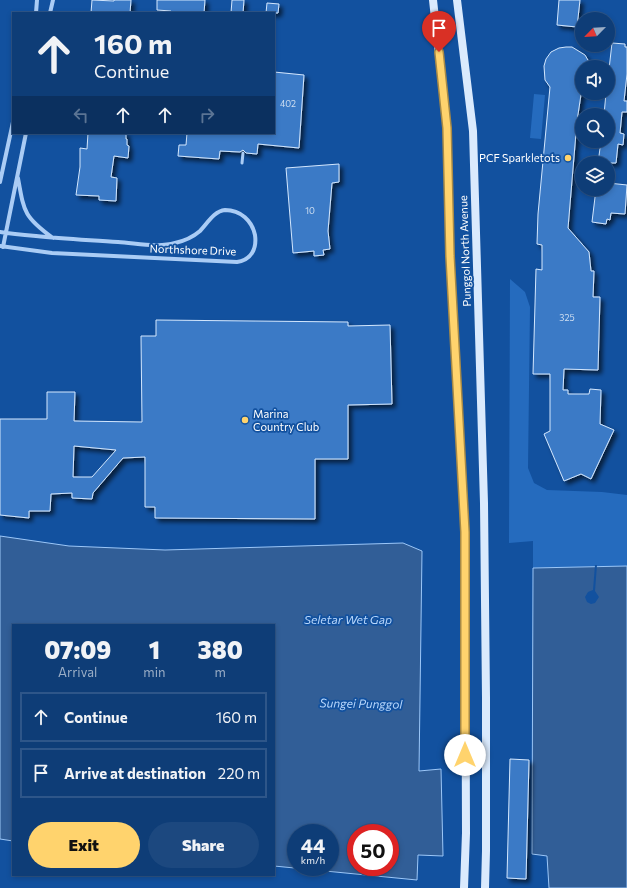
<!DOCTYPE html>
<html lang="en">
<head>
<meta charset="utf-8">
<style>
	body { margin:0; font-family:Commissioner,sans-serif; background:#1c487f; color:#f1f3f6; height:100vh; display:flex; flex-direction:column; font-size:15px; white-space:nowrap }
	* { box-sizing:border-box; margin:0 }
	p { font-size:13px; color:#9baec6 }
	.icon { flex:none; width:22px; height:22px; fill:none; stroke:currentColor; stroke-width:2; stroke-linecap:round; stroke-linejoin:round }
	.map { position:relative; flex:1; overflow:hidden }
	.details { position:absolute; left:12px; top:624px; width:263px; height:252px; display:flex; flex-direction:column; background:#0e3d77; border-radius:0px; box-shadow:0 2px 6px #0003,0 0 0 1px #2e5689 }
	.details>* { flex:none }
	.hud { position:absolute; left:12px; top:12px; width:263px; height:122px; border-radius:0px; box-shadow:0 2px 6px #0003,0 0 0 1px #2e5689; background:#0e3d77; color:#f1f3f6; overflow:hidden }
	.needle { width:26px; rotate:246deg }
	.tools { position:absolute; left:575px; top:12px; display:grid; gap:8px }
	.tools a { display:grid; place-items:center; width:40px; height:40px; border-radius:50%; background:#0e3d77; box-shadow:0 2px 6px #0003,0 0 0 1px #2e5689; font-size:20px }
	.speed { position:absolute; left:287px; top:824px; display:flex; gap:8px; font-size:20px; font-weight:700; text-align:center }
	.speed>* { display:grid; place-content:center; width:52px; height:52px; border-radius:50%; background:#0e3d77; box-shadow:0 2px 6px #0003,0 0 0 1px #2e5689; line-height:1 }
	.speed small { font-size:10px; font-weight:400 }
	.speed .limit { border:6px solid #d22; background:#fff; color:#111 }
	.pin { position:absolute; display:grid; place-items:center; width:34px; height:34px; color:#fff; margin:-41px -17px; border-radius:50% 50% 50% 0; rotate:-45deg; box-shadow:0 0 4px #0007 }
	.pin .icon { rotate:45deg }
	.me { position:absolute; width:44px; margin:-22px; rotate:0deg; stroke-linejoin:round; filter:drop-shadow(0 0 3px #0008) }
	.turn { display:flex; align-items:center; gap:14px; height:84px; padding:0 16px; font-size:18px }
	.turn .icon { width:52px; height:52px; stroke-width:2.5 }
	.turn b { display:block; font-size:28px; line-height:34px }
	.lanes { display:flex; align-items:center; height:38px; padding:0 16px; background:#0003; justify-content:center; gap:20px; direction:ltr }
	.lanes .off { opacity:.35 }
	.eta { display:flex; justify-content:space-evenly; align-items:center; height:68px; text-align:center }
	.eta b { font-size:24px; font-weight:800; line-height:28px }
	.action { display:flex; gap:8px; margin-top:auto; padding:8px 16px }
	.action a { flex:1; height:46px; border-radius:24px; background:#ffd36d; color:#111; font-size:16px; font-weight:800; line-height:46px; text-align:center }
	.action a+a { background:#1c487f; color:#f1f3f6 }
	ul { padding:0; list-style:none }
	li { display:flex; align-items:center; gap:12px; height:50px; margin:0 8px 6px; padding:0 8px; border:2px solid #2e5689; border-radius:0px }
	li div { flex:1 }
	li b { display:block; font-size:15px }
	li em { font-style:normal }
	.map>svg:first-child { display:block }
	.green { fill:#256bbe }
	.water { fill:#315e97; stroke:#9cc7f8; fill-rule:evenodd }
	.pier { fill:#12519f }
	.building { fill:#3b7ac6; stroke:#d3e7fe; fill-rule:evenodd; filter:url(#shadow) }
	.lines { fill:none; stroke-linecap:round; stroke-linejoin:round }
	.service { stroke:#aaccf5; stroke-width:3 }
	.minor { stroke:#aaccf5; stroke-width:4 }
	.secondary { stroke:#daeafd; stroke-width:8 }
	.route-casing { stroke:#a68947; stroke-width:10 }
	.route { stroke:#ffd36d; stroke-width:7 }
	.poi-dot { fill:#ffd36d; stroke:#12519f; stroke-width:1.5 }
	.labels { text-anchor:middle; stroke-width:3.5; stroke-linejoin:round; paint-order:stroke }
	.number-label { font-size:9px; fill:#cedef1 }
	.poi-label { font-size:11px; fill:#fff; stroke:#12519f; text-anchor:end }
	.street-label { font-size:11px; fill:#fff; stroke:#12519f }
	.water-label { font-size:12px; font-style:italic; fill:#b7d6fb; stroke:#12519f }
</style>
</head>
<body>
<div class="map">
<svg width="627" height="888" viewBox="0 0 627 888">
	<defs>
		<filter id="shadow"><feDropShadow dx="3.5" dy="3.5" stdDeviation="2" flood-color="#0009"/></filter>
	</defs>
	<rect width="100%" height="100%" fill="#12519f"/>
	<!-- green -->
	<path class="green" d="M 534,94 L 545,95 L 541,139 L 530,138 Z
		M 510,279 L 525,292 L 530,307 L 528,468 L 534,483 L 547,490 L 602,492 L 627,495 L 627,566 L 533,568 L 533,541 L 509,543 Z"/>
	<!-- water -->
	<path class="water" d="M 0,536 L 69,546 L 165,550 L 403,543 L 422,551 L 419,771 L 441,769 L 443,856 L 418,855 L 417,880 L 274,866 L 274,625 L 13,625 L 13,841 L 0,839 ZM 296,833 L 330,833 L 330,867 L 296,867 ZM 356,833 L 390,833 L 390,867 L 356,867 Z
		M 627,566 L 627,888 L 549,888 L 547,856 L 532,854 L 533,568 Z"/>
	<!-- pier -->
	<path class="pier" d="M 595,565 L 597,565 L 595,591 L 599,597 L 595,603 L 591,604 L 587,602 L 585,597 L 588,592 L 593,590 Z"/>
	<!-- building -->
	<path class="building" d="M 92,0 L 114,1 L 114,0 L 131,0 L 130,13 L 91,13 Z
		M 157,0 L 205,0 L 204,13 L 171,13 L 171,11 L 157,10 Z
		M 232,0 L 244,0 L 243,13 L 231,13 Z
		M 559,0 L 580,0 L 577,27 L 557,25 Z
		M 267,3 L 279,4 L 278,13 L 266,13 Z
		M 612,43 L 625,44 L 625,47 L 627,47 L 627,74 L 624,101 L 627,101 L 627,112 L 622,112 L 620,133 L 624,134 L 623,145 L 618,144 L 616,163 L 598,163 L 601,141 L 608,141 L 608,115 L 604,115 L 606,93 L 608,93 L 608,78 Z
		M 566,47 L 572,47 L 585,55 L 592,67 L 582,67 L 582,88 L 577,121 L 568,228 L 589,252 L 591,271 L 594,271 L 593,297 L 600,297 L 598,370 L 564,369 L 563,390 L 568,390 L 568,394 L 589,394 L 590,389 L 601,390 L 600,424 L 614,430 L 591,479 L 581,474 L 564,481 L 544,434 L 550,431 L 550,374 L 533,374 L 536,269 L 542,270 L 542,245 L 537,244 L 538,214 L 550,87 L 545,80 L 544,66 L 546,59 L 551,52 L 559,48 Z
		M 274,72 L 304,75 L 299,148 L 258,144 L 257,154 L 246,153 L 243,150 L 240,152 L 220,151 L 219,159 L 178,156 L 179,145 L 186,145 L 187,133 L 274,133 Z
		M 88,133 L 126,133 L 126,139 L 127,139 L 127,145 L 129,146 L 128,158 L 114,156 L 111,177 L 117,178 L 116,201 L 99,200 L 99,196 L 76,195 L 80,167 L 80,148 L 87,149 Z
		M 339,164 L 339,182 L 332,183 L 328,231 L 330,249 L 323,250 L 324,255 L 314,256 L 314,251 L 293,253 L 286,168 Z
		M 608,183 L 627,185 L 625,214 L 611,213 L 610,220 L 607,219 L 606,224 L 592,222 L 596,189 L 608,189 Z
		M 156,320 L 348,322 L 348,326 L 390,325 L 392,404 L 348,405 L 348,459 L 315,459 L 315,519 L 155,518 L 155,507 L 145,507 L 145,457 L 123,458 L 93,493 L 92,499 L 72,498 L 72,493 L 51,494 L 50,511 L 29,511 L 29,518 L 0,515 L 0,419 L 47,419 L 47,392 L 75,392 L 74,421 L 142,422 L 141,336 L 156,336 ZM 74,446 L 116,450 L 92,477 L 73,477 Z
		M 510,759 L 529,760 L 526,879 L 507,878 Z"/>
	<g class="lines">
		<!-- service -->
		<path class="service" d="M 242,163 L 243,153"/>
		<!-- minor -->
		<path class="minor" d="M 36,13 L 37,0
			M 50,13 L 53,0
			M 18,178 C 24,212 24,217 53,238
			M 0,182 L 13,122
			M 0,232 C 12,234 24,235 36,236 C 63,239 91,240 118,242 C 136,243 158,248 175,243 C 184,241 193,237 200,231 C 207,224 214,211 225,210 C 241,210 252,221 255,235 C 257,249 251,260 237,262 L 52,253 L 0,246
			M 3,247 L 26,133"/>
		<!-- secondary -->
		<path class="secondary" d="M 433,0 L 447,128 L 450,256 L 465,532 L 466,833 L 464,888
			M 457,0 L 473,131 L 484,503 L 486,697 L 486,851 L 485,888"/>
	</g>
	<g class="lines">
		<!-- route casing -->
		<g class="route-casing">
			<path id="route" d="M 439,52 L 447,128 L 450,256 L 465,532 L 465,755"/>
		</g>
		<!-- route -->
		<use href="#route" class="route"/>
	</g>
	<!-- markers -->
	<g class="poi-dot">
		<circle cx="568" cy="158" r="4"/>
		<circle cx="245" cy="420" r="4"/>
	</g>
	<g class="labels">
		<!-- number labels -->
		<g class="number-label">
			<text x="288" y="107">402</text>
			<text x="310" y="214">10</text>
			<text x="567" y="321">325</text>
		</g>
		<!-- poi labels -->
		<g class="poi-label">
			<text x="560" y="162">PCF Sparkletots</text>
			<text x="253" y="418" text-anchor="start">Marina<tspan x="253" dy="13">Country Club</tspan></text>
		</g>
		<!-- street labels -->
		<g class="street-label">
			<text transform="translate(193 250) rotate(2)" y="4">Northshore Drive</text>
			<text transform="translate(465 251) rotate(-92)" y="4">Punggol North Avenue</text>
		</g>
		<!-- water labels -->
		<g class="water-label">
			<text x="348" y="624">Seletar Wet Gap</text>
			<text transform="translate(361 704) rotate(1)" y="4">Sungei Punggol</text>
		</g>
	</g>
</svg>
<div class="tools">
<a><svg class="needle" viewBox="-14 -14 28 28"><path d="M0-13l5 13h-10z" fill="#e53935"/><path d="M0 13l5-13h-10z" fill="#9baec6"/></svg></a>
<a><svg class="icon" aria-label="sound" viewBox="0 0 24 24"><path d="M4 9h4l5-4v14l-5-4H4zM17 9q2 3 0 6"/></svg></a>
<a><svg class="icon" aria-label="search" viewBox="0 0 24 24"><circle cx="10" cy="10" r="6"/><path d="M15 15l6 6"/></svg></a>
<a><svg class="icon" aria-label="layers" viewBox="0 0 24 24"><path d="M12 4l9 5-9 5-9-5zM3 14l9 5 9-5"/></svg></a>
</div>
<div class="speed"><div>44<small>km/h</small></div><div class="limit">50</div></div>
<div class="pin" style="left:439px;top:52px;background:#d93025"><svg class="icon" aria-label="arrive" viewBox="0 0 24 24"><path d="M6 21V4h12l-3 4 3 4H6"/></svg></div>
<svg class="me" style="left:465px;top:755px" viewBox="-20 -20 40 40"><circle r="19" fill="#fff"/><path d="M0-13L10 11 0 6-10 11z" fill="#ffd36d"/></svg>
<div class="hud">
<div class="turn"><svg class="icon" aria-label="ahead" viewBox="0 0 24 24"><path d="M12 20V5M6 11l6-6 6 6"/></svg><div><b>160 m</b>Continue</div></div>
<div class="lanes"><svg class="icon off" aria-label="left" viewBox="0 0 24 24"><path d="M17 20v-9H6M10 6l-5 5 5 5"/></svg><svg class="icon" aria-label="ahead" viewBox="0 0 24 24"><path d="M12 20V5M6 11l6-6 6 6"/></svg><svg class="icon" aria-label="ahead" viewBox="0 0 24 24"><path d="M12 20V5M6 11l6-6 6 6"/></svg><svg class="icon off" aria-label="right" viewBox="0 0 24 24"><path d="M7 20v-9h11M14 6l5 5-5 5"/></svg></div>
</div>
<section class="details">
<div class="eta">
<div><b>07:09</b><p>Arrival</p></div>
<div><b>1</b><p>min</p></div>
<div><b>380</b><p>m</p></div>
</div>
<ul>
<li><svg class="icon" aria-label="ahead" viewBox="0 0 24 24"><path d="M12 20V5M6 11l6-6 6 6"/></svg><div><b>Continue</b></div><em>160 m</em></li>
<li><svg class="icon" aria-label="arrive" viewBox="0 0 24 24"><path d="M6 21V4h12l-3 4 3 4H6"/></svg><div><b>Arrive at destination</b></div><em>220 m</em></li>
</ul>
<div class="action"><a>Exit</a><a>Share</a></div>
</section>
</div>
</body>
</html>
